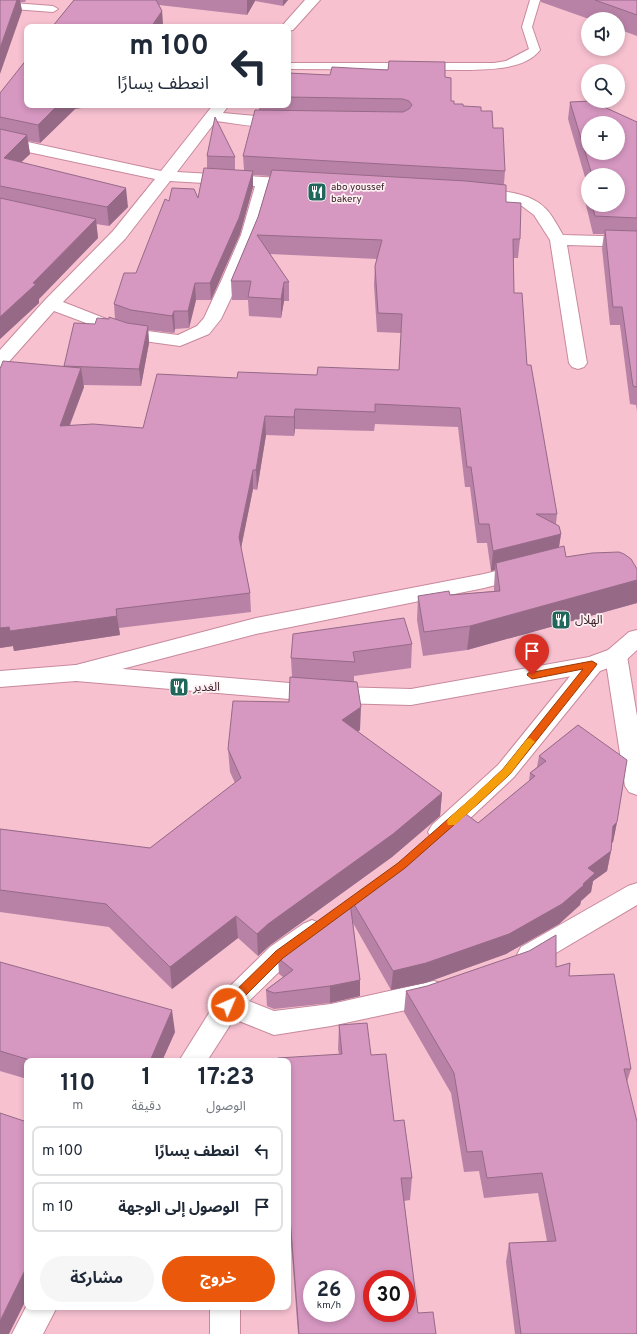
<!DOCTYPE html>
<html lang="ar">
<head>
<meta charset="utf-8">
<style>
	body { margin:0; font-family:Overpass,"Noto Sans Arabic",sans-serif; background:#f6f6f7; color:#1f2937; direction:rtl; height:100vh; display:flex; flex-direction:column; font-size:15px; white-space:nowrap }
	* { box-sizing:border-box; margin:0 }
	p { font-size:13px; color:#747a83 }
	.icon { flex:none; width:22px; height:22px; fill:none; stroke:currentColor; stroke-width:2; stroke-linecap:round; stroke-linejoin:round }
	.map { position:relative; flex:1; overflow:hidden; direction:ltr }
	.panel { position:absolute; left:24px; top:1058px; width:267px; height:252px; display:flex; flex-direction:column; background:#fff; border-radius:8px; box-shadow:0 2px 6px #0003; direction:rtl }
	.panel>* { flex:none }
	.banner { position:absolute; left:24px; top:24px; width:267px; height:84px; border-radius:8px; box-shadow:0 2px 6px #0003; direction:rtl; background:#fff; color:#1f2937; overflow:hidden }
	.buttons { position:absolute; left:581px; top:12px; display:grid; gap:8px }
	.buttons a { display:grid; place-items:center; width:44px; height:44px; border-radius:50%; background:#fff; box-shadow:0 2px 6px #0003; font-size:20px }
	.speed { position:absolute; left:303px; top:1270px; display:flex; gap:8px; font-size:20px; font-weight:700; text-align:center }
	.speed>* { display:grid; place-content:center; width:52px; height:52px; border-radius:50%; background:#fff; box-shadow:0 2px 6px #0003; line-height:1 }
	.speed small { font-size:10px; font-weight:400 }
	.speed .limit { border:6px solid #d22; background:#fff; color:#111 }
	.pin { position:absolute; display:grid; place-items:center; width:34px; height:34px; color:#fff; margin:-41px -17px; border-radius:50% 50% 50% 0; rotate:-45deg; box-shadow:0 0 4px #0007 }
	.pin .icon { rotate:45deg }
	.me { position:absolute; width:44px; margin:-22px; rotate:45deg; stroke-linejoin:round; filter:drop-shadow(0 0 3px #0008) }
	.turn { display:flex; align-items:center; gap:14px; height:84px; padding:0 16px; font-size:18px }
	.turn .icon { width:52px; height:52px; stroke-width:2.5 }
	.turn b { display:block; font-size:28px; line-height:34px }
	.eta { display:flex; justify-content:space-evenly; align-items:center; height:68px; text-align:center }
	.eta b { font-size:24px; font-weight:700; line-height:28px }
	.action { display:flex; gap:8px; margin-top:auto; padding:8px 16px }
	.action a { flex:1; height:46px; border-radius:24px; background:#ea580c; color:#fff; font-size:16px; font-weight:700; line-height:46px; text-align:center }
	.action a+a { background:#f6f6f7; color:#1f2937 }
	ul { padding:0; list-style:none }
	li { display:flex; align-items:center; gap:12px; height:50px; margin:0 8px 6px; padding:0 8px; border:2px solid #e0e1e3; border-radius:8px }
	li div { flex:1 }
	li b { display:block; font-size:15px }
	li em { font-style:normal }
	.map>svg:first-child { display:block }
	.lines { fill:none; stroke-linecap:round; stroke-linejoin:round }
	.lane-casing { stroke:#c8899c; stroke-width:2 }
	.street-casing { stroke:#c8899c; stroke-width:2 }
	.secondary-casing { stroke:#c8899c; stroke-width:2 }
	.lane { fill:#fff; fill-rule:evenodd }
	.street { fill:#fff; fill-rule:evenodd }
	.secondary { fill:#fff; fill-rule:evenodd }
	.wall { fill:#b882a6; fill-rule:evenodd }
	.shaded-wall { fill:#966a87 }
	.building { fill:#d697c1; stroke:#966a87; fill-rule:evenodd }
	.route { fill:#ea580c; stroke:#983908 }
	.slow { fill:#f59e0b }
	.labels { text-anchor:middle; stroke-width:3.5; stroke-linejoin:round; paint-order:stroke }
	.far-poi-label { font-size:10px; fill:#3d242c; stroke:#fdeff2; text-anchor:start }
	.poi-label { font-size:12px; fill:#3d242c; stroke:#fdeff2; text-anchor:start }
</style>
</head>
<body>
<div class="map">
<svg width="637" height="1334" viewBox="0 0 637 1334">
	<rect width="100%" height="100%" fill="#f7c1d0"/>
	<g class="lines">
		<!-- lane casing -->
		<g class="lane-casing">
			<path id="lane" d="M 530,0 L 540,0 L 532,27 L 540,50 C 525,70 489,69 467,70 L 288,69 L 288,63 L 494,63 L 506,61 L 529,49 L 522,27 Z
				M 0,2 L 53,6 L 58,9 L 53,12 L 0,8 Z"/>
		</g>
		<!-- street casing -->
		<g class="street-casing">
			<path id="street" d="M 305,0 L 320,0 L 293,30 L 288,31 L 288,27 L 281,27 Z
				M 213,105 L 229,105 L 223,113 L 288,119 L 291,122 L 288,125 C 268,130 238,124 216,121 L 177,172 L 299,179 L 305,181 L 307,184 L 305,187 L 299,189 L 271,187 L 257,235 L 240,279 L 221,319 L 209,334 L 180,346 L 129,339 L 54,311 L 6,365 L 0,367 L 0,350 L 45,300 L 113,231 L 155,179 L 0,146 L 0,136 L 161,171 ZM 170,181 L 255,186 L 241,235 L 222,279 L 204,318 L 197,326 L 178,335 L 132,329 L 63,302 L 125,239 Z
				M 477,189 C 499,191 529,191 546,209 C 553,216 558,227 563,235 L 637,237 L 637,247 L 567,245 L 587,363 L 584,367 L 578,369 L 572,367 L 569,363 L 550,240 L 534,215 L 522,206 L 507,202 L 471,197 L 469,194 L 471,191 Z
				M 524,564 L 531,566 L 534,571 L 531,576 L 484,588 L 256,634 L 76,681 L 68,679 L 65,673 L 68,667 L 76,665 L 256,618 L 484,574 Z
				M 616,648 L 624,650 L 627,656 L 637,716 L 637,795 L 629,792 L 625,786 L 605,656 L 608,650 Z
				M 592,657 L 600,659 L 603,665 L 600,671 L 514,777 L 448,839 L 440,842 L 432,839 L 428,832 L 432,825 L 498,765 L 584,659 Z
				M 637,883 L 637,905 L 539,963 L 530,966 L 521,963 L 517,955 L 521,947 L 628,886 Z
				M 312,920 L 321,924 L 325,931 L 321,938 L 288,963 L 249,1001 L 274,1011 L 331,1004 L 434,981 L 443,984 L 447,992 L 443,1000 L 425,1006 L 331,1026 L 274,1035 L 234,1019 L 207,1061 L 179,1061 L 219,997 L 270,947 L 303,924 Z
				M 27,1305 L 27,1307 L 57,1307 L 43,1334 L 12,1334 Z
				M 210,1307 L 240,1307 L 240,1334 L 210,1334 Z"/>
		</g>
		<!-- secondary casing -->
		<g class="secondary-casing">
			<path id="secondary" d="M 637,630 L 637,650 L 624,662 L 600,671 L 411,705 L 337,703 L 76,681 L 0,687 L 0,671 L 76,665 L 337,687 L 411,689 L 589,657 L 608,650 L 629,632 Z"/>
		</g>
		<!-- lane -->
		<use href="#lane" class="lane"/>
		<!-- street -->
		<use href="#street" class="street"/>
		<!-- secondary -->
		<use href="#secondary" class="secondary"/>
	</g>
	<!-- wall -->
	<path class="wall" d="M 0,0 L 26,0 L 25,2 L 20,2 L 22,11 Z
		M 74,0 L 288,0 L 283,6 L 255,1 L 247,15 L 159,5 L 162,11 L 163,27 L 52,27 Z
		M 540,0 L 637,0 L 637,36 L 618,29 L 618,19 L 589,19 L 541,2 Z
		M 288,73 L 330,75 L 445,77 L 451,101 L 454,104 L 481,111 L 493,128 L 505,171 L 504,184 L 506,202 L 520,239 L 518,258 L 514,258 L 514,293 L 527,365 L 557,514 L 556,524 L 561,534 L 559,547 L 566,557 L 637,569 L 637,603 L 467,650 L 423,656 L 417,620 L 418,596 L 450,595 L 494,591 L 494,587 L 495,570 L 491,571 L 487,543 L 477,543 L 470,487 L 465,487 L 458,427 L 375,424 L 374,431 L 295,429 L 294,436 L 266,435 L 257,490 L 253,489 L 241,549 L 250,593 L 251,612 L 119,628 L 120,635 L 14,651 L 13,646 L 0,648 L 0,369 L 64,366 L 95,324 L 115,319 L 114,304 L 136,273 L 169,201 L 198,198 L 207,168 L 207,156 L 235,157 L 235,170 L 244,170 L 243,156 L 259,110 L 259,105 L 288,105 ZM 253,175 L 270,176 L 258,217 L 231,281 L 232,300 L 248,300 L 249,316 L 281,318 L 284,301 L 289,301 L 289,282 L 270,254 L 377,259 L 375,266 L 374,285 L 377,332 L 401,333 L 399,370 L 317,375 L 237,378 L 143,428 L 70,425 L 84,387 L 83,385 L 141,386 L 149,343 L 148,330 L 174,333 L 175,329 L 189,328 L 196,300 L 211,300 L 240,234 L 253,187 Z
		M 0,93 L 75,109 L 40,143 L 28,141 L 30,154 L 21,162 L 128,207 L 109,226 L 96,224 L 98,238 L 39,299 L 39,303 L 0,339 Z
		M 570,102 L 637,122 L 637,411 L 636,405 L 630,404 L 620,325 L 610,325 L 602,248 L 604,234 L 593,234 L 585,201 L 587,184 L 568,119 ZM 588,175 L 618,175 L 618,205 L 588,205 Z
		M 412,644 L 411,668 L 354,676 L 354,682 L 360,730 L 358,732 L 442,793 L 440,816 L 392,857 L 269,946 L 258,956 L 238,938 L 172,989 L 109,927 L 0,912 L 0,829 L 150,848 L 235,783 L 230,772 L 228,749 L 289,702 L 292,677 L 291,658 Z
		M 578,725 L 617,822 L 613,842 L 611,843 L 611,851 L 607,871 L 593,881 L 591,892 L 581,901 L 580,905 L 559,924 L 506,954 L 425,983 L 391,990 L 353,923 L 360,980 L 360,996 L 330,1003 L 274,1009 L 267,1006 L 266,990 L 283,977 L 279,974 L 278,958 L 351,906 L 351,899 L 478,823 L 529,781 L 530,773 L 537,767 L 539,756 Z
		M 0,962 L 175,1032 L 162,1061 L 27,1061 L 27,1079 L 0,1071 Z
		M 556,967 L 569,976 L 631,1069 L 627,1082 L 637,1334 L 515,1334 L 506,1262 L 509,1243 L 547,1241 L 538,1193 L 484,1198 L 479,1171 L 464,1172 L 451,1093 L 404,1012 L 406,991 Z
		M 339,1025 L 371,1055 L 394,1121 L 412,1178 L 410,1200 L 404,1201 L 418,1313 L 436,1334 L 298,1334 L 288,1204 L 288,1061 L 339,1054 L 338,1049 Z"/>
	<!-- shaded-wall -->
	<path class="shaded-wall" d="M 17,0 L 20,0 L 22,11 L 0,74 L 0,48 Z
		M 247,0 L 255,0 L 255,1 L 247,15 Z
		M 283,0 L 288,0 L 283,6 Z
		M 162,11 L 163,27 L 151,27 Z
		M 58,105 L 102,105 L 75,109 L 40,143 L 38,125 Z
		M 27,135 L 30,154 L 7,176 L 4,158 Z
		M 253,171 L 253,187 L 240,234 L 211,300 L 210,283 Z
		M 126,188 L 128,207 L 109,226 L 107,207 Z
		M 96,219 L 98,238 L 39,299 L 39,303 L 0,339 L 0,317 Z
		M 284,282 L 284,301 L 281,318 L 281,299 Z
		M 195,283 L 196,300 L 189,328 L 188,311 Z
		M 174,311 L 175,329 L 174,333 L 172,316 Z
		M 148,326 L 149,343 L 141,386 L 139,369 Z
		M 81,368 L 84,387 L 62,445 L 60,426 Z
		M 295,409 L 295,429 L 294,436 L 294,417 Z
		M 265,416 L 266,435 L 257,490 L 256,470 Z
		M 253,470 L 253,489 L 239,557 L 239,537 Z
		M 561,534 L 558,553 L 496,563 L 495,570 L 491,571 L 493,551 Z
		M 637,580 L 637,603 L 467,650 L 470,626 Z
		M 117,616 L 120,635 L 14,651 L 13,646 L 0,648 L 0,628 Z
		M 361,707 L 360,730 L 341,743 L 342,720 Z
		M 442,793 L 440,816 L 392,857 L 269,946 L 258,956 L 257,934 L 268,924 Z
		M 617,822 L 613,842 L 609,845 L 613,826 Z
		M 611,851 L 607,871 L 593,881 L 591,892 L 581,901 L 580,905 L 559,924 L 506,954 L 425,983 L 391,990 L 393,971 L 583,884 L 588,868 Z
		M 236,916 L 238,938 L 172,989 L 170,967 Z
		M 360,980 L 360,996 L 330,1003 L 330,986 Z
		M 172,1010 L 175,1032 L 162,1061 L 150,1061 Z
		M 27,1266 L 27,1298 L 9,1334 L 0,1334 L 0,1321 Z"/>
	<!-- building -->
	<path class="building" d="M 0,0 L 17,0 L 0,48 Z
		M 74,0 L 156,0 L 162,11 L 151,27 L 52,27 Z
		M 595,0 L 637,0 L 637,15 Z
		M 27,59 L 27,105 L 58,105 L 38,125 L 0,117 L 0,93 Z
		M 389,61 L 445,62 L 445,77 L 451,78 L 451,101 L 454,101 L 454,104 L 463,104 L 463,106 L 481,107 L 481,111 L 492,111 L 493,128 L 503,128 L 505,171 L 243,156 L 255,110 L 403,112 L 409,109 L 412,105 L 409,101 L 403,99 L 288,97 L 288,73 L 330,75 L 332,67 L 388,70 Z
		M 591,101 L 637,122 L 637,218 L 595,216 L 592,205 L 618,205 L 618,175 L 592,175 L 570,102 ZM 588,123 L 618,123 L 618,153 L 588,153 Z
		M 215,117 L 235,157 L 207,156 Z
		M 0,129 L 27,135 L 4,158 L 126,188 L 107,207 L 0,186 Z
		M 204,168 L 253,171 L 239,218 L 210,283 L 195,283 L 188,311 L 174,311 L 172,316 L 131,310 L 114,304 L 124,273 L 136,273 L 165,199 L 169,201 L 172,188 L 194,189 L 198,198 Z
		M 272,170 L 466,181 L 506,185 L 506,202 L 521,203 L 520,239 L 513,239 L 514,293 L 522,293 L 527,365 L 531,365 L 557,514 L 536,514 L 559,526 L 561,534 L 493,551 L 489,524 L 479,524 L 471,467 L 467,467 L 460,408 L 375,404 L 375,412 L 295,409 L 294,417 L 265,416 L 256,470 L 253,470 L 239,537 L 250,593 L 116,609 L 117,616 L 10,631 L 9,627 L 0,628 L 0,369 L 3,361 L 81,368 L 60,426 L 93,424 L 143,428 L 157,374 L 237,378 L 238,372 L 317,375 L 318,367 L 399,370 L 402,314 L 378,313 L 375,266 L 382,240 L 257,235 L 289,282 L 284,282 L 281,299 L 248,297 L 251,281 L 231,281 L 258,217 Z
		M 0,198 L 96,219 L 33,283 L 36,284 L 0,317 Z
		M 605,230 L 637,231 L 637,387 L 633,386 L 622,307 L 613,307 Z
		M 109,317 L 127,323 L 148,326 L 139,369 L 64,366 L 74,323 L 95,324 L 97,318 L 109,319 Z
		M 564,546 L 566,557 L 592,553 L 619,552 L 624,554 L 631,559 L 637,569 L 637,580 L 470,626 L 424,632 L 418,596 L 449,591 L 450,595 L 500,591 L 496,563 Z
		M 404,618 L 412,644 L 353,652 L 355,662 L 291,658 L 293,634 Z
		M 290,677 L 357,682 L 361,707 L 342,720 L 442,793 L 393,834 L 268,924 L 257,934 L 236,916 L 170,967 L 106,904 L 0,890 L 0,829 L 150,848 L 241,778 L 228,749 L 233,701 L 289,702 Z
		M 578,725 L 627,760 L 617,822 L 613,826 L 611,851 L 588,868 L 595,873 L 583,884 L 584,885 L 562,904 L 509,934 L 426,963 L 393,971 L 351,899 L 413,854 L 462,811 L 478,823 L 535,776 L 530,773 L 546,761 L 539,756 Z
		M 350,902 L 360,980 L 330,986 L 274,993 L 266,990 L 293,970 L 278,958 L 289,948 Z
		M 556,935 L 556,967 L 570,963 L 569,976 L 614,974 L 631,1069 L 624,1069 L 637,1122 L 637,1334 L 521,1334 L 509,1243 L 556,1241 L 542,1173 L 487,1178 L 482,1151 L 467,1152 L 454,1073 L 406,991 L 427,986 L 529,951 Z
		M 0,962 L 172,1010 L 150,1061 L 33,1061 L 0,1051 Z
		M 367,1023 L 371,1055 L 386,1054 L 394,1121 L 404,1120 L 412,1178 L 401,1178 L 418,1313 L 433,1312 L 436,1334 L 299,1334 L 288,1191 L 288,1061 L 278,1061 L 278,1058 L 342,1054 L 339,1025 ZM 312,1279 L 346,1279 L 346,1313 L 312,1313 ZM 372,1279 L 406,1279 L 406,1313 L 372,1313 Z
		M 0,1113 L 27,1122 L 27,1266 L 0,1321 Z"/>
	<!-- route -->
	<path class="route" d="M 592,661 L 597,664 L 595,667 L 510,774 L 480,802 L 405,868 L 283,958 L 232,1009 L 228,1010 L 224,1009 L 223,1005 L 224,1002 L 276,951 L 398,863 L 473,797 L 503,769 L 583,669 L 532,679 L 527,675 L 528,673 Z"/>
	<!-- slow -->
	<path class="slow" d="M 530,738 L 535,742 L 533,744 L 510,774 L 455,825 L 448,825 L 447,822 L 448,819 L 503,769 L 527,739 Z"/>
	<!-- icons -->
	<defs>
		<g id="restaurant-square" transform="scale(1)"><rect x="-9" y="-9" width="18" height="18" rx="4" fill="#21685c" stroke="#fdeff2"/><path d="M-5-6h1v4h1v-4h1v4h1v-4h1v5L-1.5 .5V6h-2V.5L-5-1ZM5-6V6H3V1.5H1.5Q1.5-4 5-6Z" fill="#fff"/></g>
	</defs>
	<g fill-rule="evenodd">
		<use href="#restaurant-square" x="317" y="192"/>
		<use href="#restaurant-square" x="561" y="620"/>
		<use href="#restaurant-square" x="179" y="687"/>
	</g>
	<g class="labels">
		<!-- far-poi labels -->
		<g class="far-poi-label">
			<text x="331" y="190">abo youssef<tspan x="331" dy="12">bakery</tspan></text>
		</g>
		<!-- poi labels -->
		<g class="poi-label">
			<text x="575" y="624">الهلال</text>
			<text x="193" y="691">الغدير</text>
		</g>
	</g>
</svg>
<div class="buttons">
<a><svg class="icon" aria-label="sound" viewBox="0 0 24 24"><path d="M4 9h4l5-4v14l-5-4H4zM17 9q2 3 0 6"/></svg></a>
<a><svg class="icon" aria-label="search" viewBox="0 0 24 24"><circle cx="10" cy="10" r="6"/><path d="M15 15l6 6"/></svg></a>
<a>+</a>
<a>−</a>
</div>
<div class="speed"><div>26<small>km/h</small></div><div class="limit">30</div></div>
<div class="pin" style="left:532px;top:675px;background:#d93025"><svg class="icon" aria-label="arrive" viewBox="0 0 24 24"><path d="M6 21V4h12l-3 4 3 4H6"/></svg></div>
<svg class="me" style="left:228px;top:1005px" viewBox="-20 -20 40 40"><circle r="17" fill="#ea580c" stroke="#fff" stroke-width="3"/><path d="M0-11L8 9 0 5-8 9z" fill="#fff"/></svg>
<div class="banner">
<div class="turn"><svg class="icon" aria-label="left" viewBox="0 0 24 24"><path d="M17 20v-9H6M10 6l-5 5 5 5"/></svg><div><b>100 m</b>انعطف يسارًا</div></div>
</div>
<section class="panel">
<div class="eta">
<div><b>17:23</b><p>الوصول</p></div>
<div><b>1</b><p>دقيقة</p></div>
<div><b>110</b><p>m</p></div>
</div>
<ul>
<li><svg class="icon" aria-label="left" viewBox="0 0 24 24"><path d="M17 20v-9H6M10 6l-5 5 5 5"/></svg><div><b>انعطف يسارًا</b></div><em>100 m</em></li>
<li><svg class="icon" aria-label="arrive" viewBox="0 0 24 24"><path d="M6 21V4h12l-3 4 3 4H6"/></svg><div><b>الوصول إلى الوجهة</b></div><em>10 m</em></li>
</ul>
<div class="action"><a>خروج</a><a>مشاركة</a></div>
</section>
</div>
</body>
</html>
